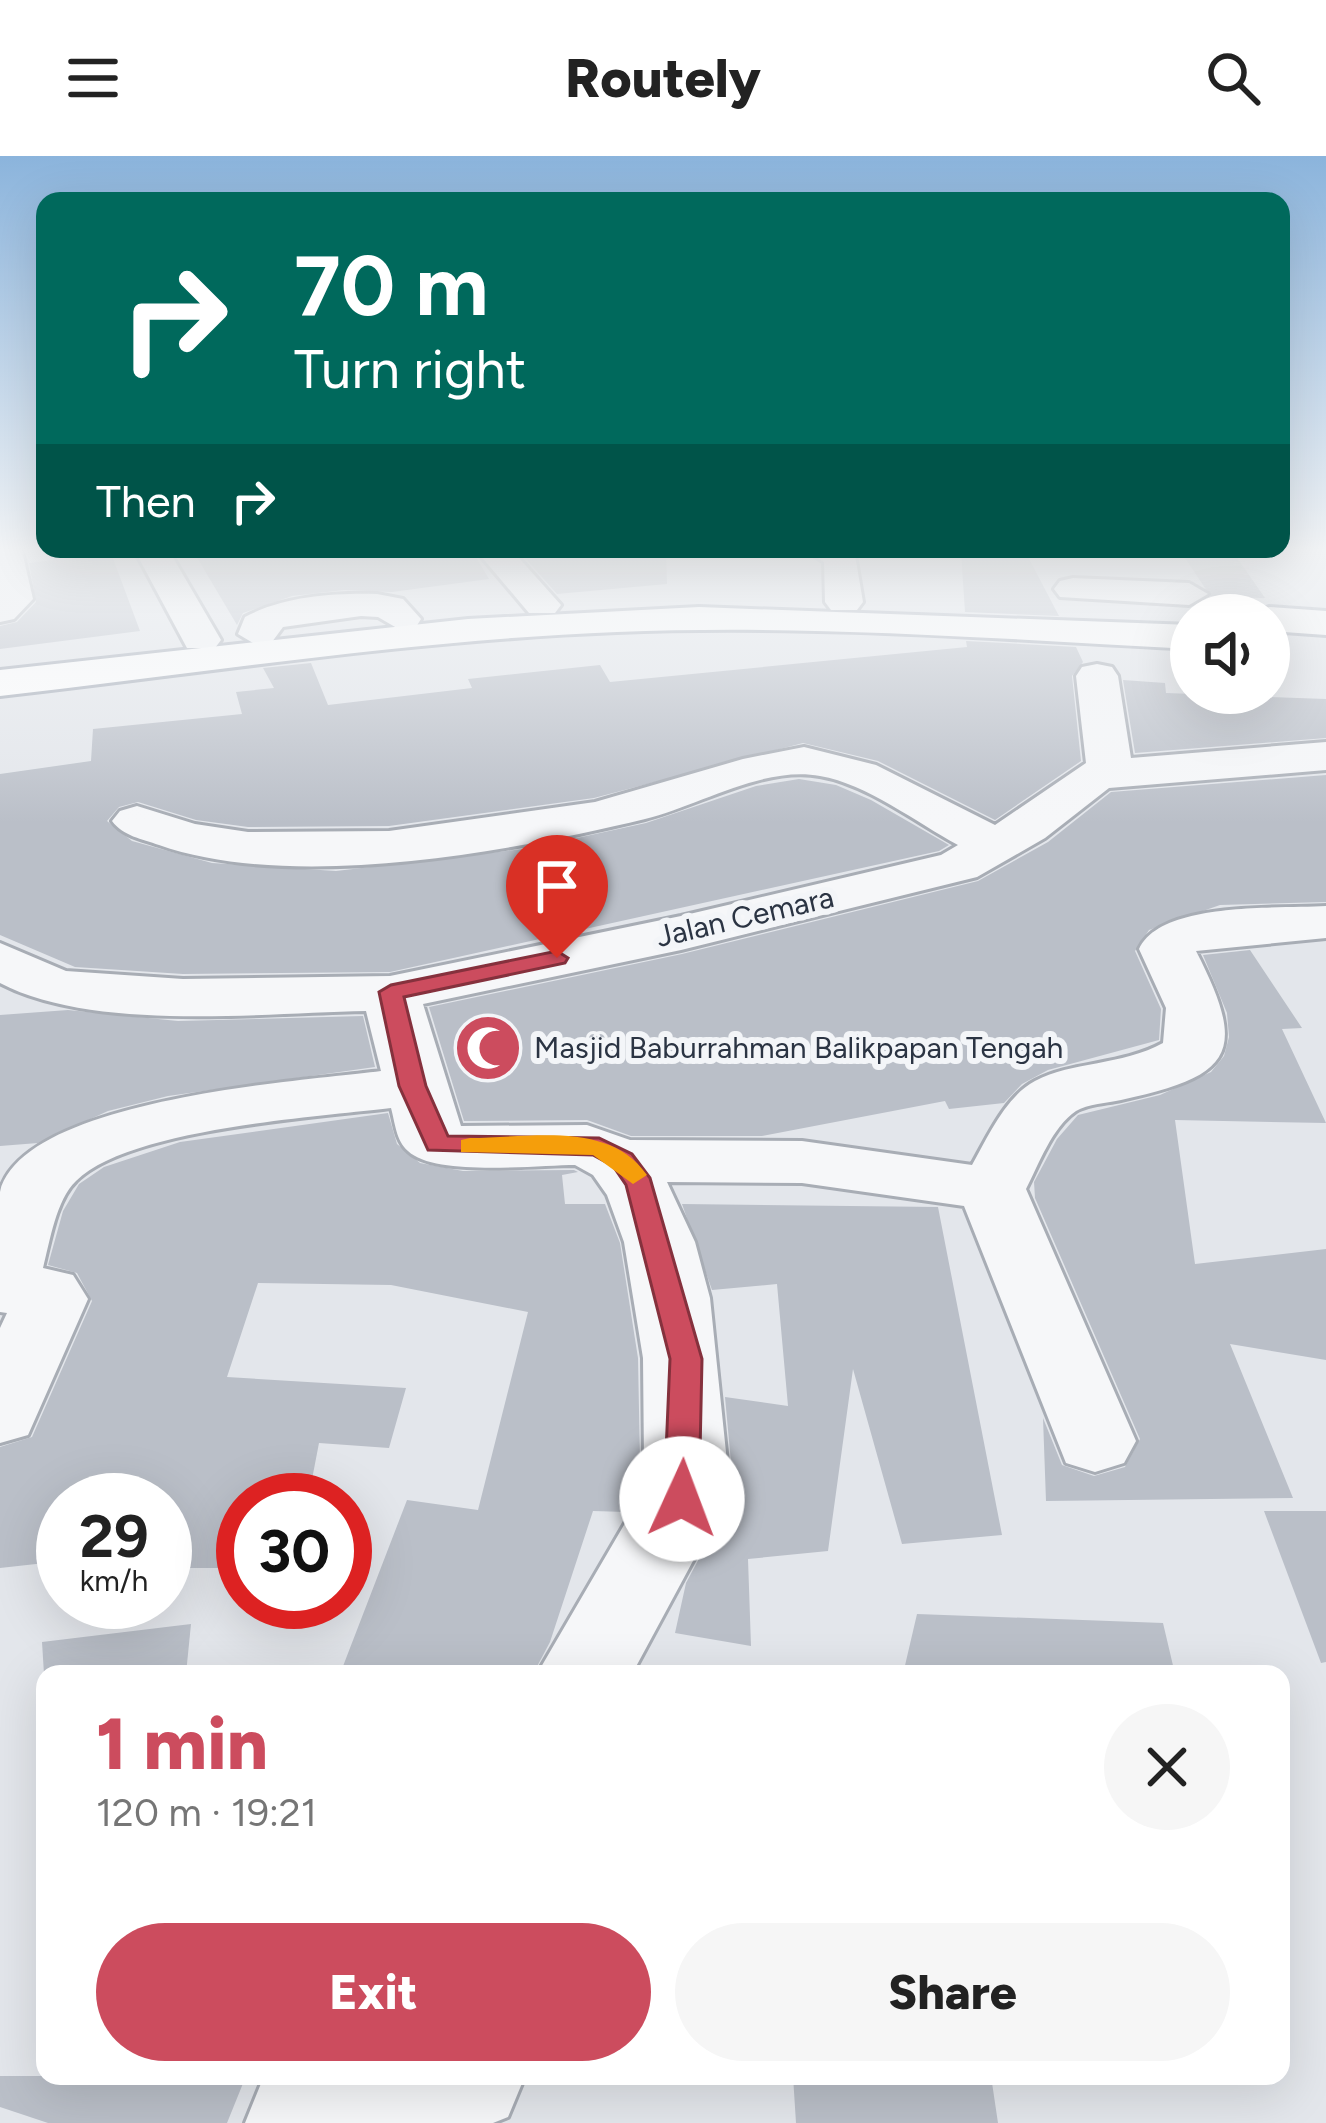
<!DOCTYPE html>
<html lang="en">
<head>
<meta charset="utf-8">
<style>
	body { margin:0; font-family:Figtree,sans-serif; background:#f6f6f6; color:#222; height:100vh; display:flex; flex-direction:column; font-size:45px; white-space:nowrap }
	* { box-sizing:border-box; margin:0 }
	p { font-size:39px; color:#767676 }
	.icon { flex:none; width:66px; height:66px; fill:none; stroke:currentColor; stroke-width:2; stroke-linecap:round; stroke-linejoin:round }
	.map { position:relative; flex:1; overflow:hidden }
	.side { position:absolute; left:36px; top:1509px; width:1254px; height:420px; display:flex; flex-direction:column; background:#fff; border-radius:24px; box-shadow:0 12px 48px #0002 }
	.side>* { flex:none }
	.top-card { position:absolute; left:36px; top:36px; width:1254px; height:366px; border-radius:24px; box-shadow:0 12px 48px #0002; background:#00695c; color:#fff; overflow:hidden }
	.buttons { position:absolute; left:1170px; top:438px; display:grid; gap:24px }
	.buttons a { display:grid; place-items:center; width:120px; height:120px; border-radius:50%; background:#fff; box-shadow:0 12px 48px #0002; font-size:60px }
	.speed { position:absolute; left:36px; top:1317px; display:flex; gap:24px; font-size:60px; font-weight:700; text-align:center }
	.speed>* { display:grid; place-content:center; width:156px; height:156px; border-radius:50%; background:#fff; box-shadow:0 12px 48px #0002; line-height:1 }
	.speed small { font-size:30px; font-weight:400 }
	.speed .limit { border:18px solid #d22; background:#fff; color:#111 }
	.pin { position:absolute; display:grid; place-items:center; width:102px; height:102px; color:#fff; margin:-123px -51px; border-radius:50% 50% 50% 0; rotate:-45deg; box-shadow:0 0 12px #0007 }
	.pin .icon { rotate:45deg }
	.me { position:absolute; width:132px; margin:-66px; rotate:2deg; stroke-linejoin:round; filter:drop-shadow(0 0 9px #0008) }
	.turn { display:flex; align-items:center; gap:42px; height:252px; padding:0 60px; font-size:54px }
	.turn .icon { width:156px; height:156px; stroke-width:2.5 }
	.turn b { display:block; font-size:84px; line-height:102px }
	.then { display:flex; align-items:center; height:114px; padding:0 60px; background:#0003; gap:24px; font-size:45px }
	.round { display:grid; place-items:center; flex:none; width:126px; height:126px; border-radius:63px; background:#f6f6f6 }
	.headline { display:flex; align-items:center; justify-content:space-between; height:204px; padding:0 60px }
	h1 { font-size:72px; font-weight:800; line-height:90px; color:#cc4c5e }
	.action { display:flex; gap:24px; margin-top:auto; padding:24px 60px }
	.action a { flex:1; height:138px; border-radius:72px; background:#cc4c5e; color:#fff; font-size:48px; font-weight:800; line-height:138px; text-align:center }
	.action a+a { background:#f6f6f6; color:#222 }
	header { display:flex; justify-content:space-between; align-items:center; height:156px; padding:0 60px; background:#fff; font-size:54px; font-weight:800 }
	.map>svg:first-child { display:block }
	.building { fill:#babfc8 }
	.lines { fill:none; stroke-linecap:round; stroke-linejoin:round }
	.minor-casing { stroke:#a8adb5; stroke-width:6 }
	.major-casing { stroke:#a3aab6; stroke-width:6 }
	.minor { fill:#f6f7f9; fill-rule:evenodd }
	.major { fill:#fff; fill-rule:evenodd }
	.route { fill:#cc4c5e; stroke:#85313d; stroke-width:3 }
	.slow { fill:#f59e0b }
	.labels { text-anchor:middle; stroke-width:12; stroke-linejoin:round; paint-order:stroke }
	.street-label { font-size:30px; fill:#2b3443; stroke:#f3f5f8 }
	.poi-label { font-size:30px; fill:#2b3443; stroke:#f3f5f8; text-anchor:start }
</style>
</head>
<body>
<header><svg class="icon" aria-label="menu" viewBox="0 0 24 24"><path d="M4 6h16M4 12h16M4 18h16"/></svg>Routely<svg class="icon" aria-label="search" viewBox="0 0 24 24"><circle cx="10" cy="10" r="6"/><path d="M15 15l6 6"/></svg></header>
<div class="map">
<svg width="1326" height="1967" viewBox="0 0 1326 1967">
	<rect width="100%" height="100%" fill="#e3e6eb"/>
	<!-- building -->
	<path class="building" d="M 192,393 L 471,393 L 489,423 L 392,436 L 344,434 L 292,440 L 243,457 L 237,469 Z
		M 517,393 L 666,393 L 667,428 L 557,438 Z
		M 1179,393 L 1231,393 L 1265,442 L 1211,441 Z
		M 961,396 L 1026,397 L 1059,460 L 965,456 Z
		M 111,397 L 140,475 L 0,493 L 0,470 L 17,466 L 36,446 L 29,407 Z
		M 966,485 L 1076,491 L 1083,506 L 1072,520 L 1081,605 L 995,664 L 878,605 L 803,587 L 594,642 L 389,670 L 248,671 L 196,664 L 138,646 L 119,651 L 107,665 L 132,685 L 212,707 L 336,715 L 531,692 L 646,667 L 756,630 L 799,623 L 836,629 L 871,644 L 949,689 L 939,695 L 390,816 L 183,818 L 75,811 L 0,779 L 0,618 L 91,605 L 93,573 L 242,558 L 236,536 L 274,532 L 263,512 L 311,507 L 328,549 L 472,532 L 468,523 L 600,509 L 610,526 L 967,491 Z
		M 1123,524 L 1165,527 L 1166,537 L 1326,543 L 1326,582 L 1135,597 Z
		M 1326,619 L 1326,746 L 1220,749 L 1149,774 L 1135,795 L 1161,853 L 1159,884 L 1048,914 L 1022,928 L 1004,947 L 949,953 L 945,945 L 762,980 L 631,980 L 587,964 L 464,965 L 429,851 L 682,798 L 978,725 L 1048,686 L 1111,636 Z
		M 1250,794 L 1302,872 L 1282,873 L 1326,967 L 1175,964 L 1195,1108 L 1326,1093 L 1326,1204 L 1230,1188 L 1293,1342 L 1046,1345 L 1043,1262 L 1062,1309 L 1094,1320 L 1125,1311 L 1140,1283 L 1035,1042 L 1034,1026 L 1057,983 L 1078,959 L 1160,939 L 1211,916 L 1224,900 L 1229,881 L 1227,857 L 1203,799 Z
		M 68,854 L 178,865 L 363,860 L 375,911 L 168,940 L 108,955 L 38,987 L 0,990 L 0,859 Z
		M 388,957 L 397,988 L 420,1007 L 463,1015 L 574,1014 L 578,1016 L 562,1019 L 565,1048 L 605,1048 L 620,1087 L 638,1202 L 640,1306 L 634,1343 L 626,1356 L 593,1355 L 550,1486 L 533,1518 L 340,1518 L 407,1344 L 478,1354 L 528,1156 L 391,1129 L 258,1127 L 227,1221 L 406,1232 L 389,1292 L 319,1287 L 308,1344 L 243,1344 L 243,1412 L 165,1412 L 165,1344 L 63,1344 L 63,1405 L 0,1412 L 0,1291 L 32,1281 L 92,1145 L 77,1117 L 48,1109 L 63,1055 L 79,1028 L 104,1011 L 180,986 Z
		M 682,1048 L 938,1051 L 1002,1379 L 902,1388 L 853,1213 L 828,1395 L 748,1403 L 751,1490 L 675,1477 L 686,1427 L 725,1354 L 731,1306 L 725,1241 L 788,1250 L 777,1128 L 712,1134 Z
		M 1264,1355 L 1326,1355 L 1326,1506 L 1321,1507 Z
		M 917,1458 L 1163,1467 L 1175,1518 L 903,1518 Z
		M 191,1468 L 186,1518 L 44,1518 L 42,1486 Z
		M 0,1920 L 246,1920 L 227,1967 L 48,1967 L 0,1951 Z
		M 793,1920 L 991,1920 L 998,1967 L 796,1967 Z"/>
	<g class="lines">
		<!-- minor casing -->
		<g class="minor-casing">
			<path id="minor" d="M 0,391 L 21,391 L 33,443 L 14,463 L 0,466 Z
				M 134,393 L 168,393 L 221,484 L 215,492 L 187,492 Z
				M 475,393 L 511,393 L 561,449 L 555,457 L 529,457 Z
				M 804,393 L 854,393 L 863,446 L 857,454 L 831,454 L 825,446 L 824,406 Z
				M 1073,422 L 1189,427 L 1208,438 L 1189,449 L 1060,441 L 1054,433 L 1060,425 Z
				M 377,438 L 403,443 L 421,463 L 416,471 L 402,475 L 378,461 L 361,460 L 283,471 L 272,486 L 258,490 L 238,478 L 245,461 C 284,440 334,437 377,438 Z
				M 1097,508 L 1112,511 L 1118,520 L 1131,602 L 1326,586 L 1326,614 L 1109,632 L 1045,682 L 977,721 L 681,794 L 423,848 L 461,970 L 587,969 L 630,984 L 802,985 L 972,1009 C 987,982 1006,940 1035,925 C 1073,905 1121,910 1163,887 L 1166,852 L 1139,793 C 1161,745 1278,753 1326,750 L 1326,782 L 1196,795 C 1249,898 1232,920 1121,944 C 1108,947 1087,948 1076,955 C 1052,971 1039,1008 1026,1033 L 1136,1285 L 1124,1307 L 1095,1316 L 1066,1307 L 964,1050 L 802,1027 L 667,1026 L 695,1086 L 710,1142 L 727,1306 L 721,1353 L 632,1518 L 537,1518 L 638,1345 L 644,1306 L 643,1202 L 624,1086 L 607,1039 L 593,1019 L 575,1009 C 537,1009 435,1021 408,995 C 396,985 395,966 391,952 C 316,961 128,973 76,1025 C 56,1044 50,1085 43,1112 L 73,1119 L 88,1143 L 28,1279 L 0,1287 L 0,1172 L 7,1157 L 0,1156 C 0,1119 0,1071 0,1036 C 22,943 302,925 381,915 L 366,855 C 260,857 93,876 0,827 L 0,787 L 66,815 L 183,823 L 390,820 L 681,760 L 941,699 L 958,689 C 917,667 867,628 820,620 C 765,609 698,650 645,663 C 509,696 293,736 159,689 C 142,683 123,680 112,665 L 120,655 L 137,650 L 195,668 L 248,676 L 389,675 L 595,646 L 743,603 L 804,591 L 876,609 L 995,669 L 1086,607 L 1076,520 L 1082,511 Z
				M 275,1920 L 525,1920 L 508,1961 L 493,1967 L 245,1967 L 262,1925 Z"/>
		</g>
		<!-- major casing -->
		<g class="major-casing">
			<path id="major" d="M 699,451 L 1191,469 L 1191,493 C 1000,483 808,468 617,476 C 410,484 205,517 0,540 L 0,514 L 468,463 Z
				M 1269,451 L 1326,455 L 1326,479 L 1269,475 L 1269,459 L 1252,459 Z"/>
		</g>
		<!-- minor -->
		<use href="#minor" class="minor"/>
		<!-- major -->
		<use href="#major" class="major"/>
	</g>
	<!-- sky -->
	<linearGradient id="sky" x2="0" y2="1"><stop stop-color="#8bb4dc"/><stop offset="0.59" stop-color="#f2f4f6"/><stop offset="1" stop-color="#f2f4f6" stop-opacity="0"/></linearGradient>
	<rect width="1326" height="667" fill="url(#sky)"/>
	<!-- route -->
	<path class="route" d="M 557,795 L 568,802 L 565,807 L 404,841 L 426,930 L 448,980 L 599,982 L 632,998 L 650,1022 L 702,1203 L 699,1343 L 694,1353 L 669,1353 L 664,1343 L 670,1203 L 626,1029 L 613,1010 L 593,999 L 428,994 L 399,930 L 379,836 L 391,829 Z"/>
	<!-- slow -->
	<path class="slow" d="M 470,982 C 530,982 609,964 647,1019 L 633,1028 L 593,999 L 461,996 L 461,984 Z"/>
	<!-- icons -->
	<defs>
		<g id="mosque-disc" transform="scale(3.45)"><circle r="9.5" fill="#cc4c5e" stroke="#f3f5f8"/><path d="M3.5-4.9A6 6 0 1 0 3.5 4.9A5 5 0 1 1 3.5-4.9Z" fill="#fff"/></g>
	</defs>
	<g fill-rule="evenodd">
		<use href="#mosque-disc" x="488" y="892"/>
	</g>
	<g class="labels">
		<!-- street labels -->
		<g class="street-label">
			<text transform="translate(745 761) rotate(-13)" y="10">Jalan Cemara</text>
		</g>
		<!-- poi labels -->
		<g class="poi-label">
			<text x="534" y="902">Masjid Baburrahman Balikpapan Tengah</text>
		</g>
	</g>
</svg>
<div class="buttons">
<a><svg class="icon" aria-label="sound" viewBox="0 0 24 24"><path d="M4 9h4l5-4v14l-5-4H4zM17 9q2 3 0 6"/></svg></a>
</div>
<div class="speed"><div>29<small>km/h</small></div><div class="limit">30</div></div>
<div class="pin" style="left:557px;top:802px;background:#d93025"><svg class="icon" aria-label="arrive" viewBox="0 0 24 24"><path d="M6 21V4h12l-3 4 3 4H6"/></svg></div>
<svg class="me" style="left:682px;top:1343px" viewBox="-20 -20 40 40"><circle r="19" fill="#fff"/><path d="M0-13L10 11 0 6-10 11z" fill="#cc4c5e"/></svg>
<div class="top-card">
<div class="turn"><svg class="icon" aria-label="right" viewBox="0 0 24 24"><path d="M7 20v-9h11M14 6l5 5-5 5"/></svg><div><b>70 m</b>Turn right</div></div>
<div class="then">Then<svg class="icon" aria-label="right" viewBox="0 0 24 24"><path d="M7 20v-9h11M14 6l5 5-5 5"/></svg></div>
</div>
<section class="side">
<div class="headline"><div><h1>1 min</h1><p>120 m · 19:21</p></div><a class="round"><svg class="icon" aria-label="close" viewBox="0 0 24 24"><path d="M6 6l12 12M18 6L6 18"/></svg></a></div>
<div class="action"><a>Exit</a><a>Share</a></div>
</section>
</div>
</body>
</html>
